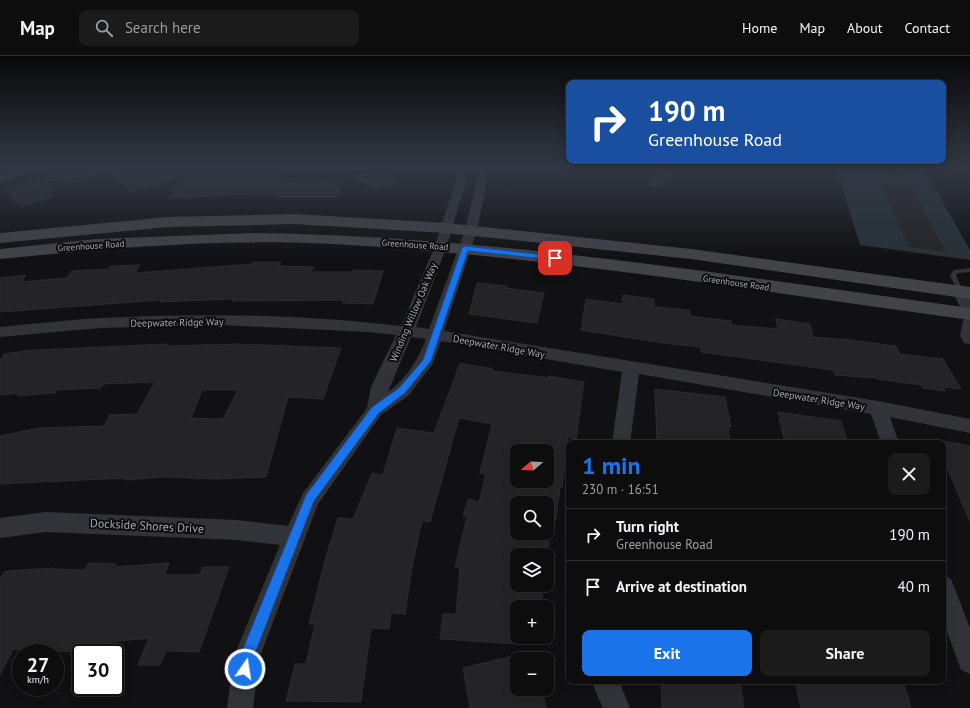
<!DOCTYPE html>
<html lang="en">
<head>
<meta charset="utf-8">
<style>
	body { margin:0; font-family:"PT Sans",sans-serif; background:#1b1b1c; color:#f1f3f6; height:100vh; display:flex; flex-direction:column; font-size:15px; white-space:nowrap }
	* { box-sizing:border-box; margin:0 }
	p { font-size:13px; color:#9a9c9e }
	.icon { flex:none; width:22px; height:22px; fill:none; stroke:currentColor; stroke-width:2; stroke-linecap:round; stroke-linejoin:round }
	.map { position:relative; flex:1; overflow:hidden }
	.panel { position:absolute; left:566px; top:384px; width:380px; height:244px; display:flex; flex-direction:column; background:#0d0d0e; border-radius:8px; box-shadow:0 2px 10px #0003,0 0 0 1px #2d2d2e }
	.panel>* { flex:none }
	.banner { position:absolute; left:566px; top:24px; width:380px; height:84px; border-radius:8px; box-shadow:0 2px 10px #0003,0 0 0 1px #2d2d2e; background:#1a4fa0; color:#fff; overflow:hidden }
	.needle { width:26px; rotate:251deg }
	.tools { position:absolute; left:510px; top:388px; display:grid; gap:8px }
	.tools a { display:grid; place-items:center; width:44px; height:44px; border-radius:8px; background:#0d0d0e; box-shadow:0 2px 10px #0003,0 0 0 1px #2d2d2e; font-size:20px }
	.speed { position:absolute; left:12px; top:588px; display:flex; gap:8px; font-size:20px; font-weight:700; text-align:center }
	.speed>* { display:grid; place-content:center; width:52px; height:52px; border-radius:50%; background:#0d0d0e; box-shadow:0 2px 10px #0003,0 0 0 1px #2d2d2e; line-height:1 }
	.speed small { font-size:10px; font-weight:400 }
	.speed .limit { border:2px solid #111; border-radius:6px; background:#fff; color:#111 }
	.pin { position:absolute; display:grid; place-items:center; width:34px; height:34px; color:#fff; margin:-17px; border-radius:8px; box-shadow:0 2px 6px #0006 }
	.me { position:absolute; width:44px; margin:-22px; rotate:13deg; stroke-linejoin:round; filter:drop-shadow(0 0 3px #0008) }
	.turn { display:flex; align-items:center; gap:14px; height:84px; padding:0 16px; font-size:18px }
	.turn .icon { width:52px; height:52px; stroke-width:2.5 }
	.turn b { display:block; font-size:28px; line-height:34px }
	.round { display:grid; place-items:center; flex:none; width:42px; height:42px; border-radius:8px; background:#1b1b1c }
	.overview { display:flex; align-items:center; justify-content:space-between; height:68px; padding:0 16px }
	h1 { font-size:24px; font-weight:600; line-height:30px; color:#1a73e8 }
	.button { display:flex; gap:8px; margin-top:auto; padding:8px 16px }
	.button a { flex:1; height:46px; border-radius:8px; background:#1a73e8; color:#fff; font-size:16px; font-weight:600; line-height:46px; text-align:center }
	.button a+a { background:#1b1b1c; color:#f1f3f6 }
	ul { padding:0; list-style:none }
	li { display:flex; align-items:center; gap:12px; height:52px; padding:0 16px; border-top:1px solid #2d2d2e }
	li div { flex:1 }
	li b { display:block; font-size:15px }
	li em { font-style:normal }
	header { display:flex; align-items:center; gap:24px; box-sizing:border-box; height:56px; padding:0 20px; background:#0d0d0e; border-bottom:1px solid #2d2d2e }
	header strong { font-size:19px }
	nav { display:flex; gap:22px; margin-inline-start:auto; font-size:14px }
	.search { width:280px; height:36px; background:#1b1b1c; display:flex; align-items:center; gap:10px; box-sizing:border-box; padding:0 14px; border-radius:8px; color:#9a9c9e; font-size:15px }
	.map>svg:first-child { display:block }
	.water { fill:#273136 }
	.building { fill:#242427; stroke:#2b2b2f; fill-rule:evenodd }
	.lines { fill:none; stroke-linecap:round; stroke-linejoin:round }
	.lane { fill:#323338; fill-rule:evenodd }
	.street { fill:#323338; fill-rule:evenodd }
	.secondary { fill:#404348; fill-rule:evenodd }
	.route { fill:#1a73e8; stroke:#114b97 }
	.labels { text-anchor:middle; stroke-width:4; stroke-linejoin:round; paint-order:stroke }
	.far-street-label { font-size:9px; fill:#a2a9b4; stroke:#0c0c0e }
	.street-label { font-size:10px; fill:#a2a9b4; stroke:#0c0c0e }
	.near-street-label { font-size:12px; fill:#a2a9b4; stroke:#0c0c0e }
</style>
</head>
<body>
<header>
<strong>Map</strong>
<div class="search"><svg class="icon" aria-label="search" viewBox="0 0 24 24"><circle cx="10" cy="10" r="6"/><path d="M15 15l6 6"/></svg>Search here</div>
<nav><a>Home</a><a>Map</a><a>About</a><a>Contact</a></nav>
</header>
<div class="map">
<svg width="970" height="652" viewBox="0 0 970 652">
	<rect width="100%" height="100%" fill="#111113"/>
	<!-- water -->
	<path class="water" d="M 836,111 L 906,119 L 898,111 L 923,111 L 970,194 L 970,204 L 860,189 Z"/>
	<!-- building -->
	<path class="building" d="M 61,111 L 72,111 L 98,112 L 81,126 L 42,124 Z
		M 131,111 L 210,111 L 210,119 L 279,117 L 277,122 L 342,124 L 337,141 L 274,141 L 276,137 L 169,142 L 188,119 L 131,136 L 112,112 L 131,113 Z
		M 375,113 L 396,125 L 375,134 L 354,121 Z
		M 40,125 L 54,140 L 20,151 L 7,135 Z
		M 881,127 L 912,131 L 946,196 L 909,191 Z
		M 253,206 L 281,206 L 279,210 L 313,211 L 311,216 L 353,216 L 354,214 L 383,215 L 373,248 L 342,247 L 343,244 L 232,245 L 233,243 L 160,246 L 161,244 L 0,256 L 0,222 L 26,219 L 21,226 L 67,222 L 71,215 L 109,213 L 111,210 L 140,209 L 135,217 L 252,208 Z
		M 477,227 L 507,230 L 506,232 L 544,237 L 537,267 L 469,258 Z
		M 623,239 L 654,243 L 654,251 L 689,254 L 691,260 L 731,265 L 731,269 L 778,273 L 776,263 L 810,268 L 813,281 L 850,284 L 896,290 L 900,298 L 943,303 L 961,333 L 943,331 L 945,335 L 923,332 L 921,329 L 877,323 L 876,322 L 835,319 L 833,314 L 701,296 L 701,291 L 663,287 L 581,274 L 586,243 L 622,248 Z
		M 168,288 L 167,290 L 238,288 L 341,292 L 323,343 L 288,341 L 266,421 L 217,423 L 163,421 L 125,424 L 126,422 L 0,428 L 0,380 L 39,372 L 104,370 L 110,359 L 137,358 L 155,326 L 103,328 L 101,332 L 57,334 L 55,337 L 17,340 L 19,337 L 0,339 L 0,304 L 4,298 L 35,294 ZM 202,334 L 238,334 L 223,363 L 191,362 Z
		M 460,307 L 493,313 L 492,315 L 549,322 L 549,320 L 584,326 L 576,383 L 568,381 L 562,432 L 560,431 L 556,463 L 547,462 L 547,447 L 517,447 L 517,478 L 549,484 L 547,499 L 517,499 L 517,535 L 543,536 L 541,551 L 517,551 L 517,588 L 440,583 L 443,558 L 456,558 L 460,512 L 455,511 L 467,461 L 463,460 L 468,443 L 479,446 L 486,418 L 480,417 L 492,368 L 459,362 L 430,466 L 422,464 L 412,512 L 405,558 L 391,557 L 389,573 L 371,572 L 361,646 L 286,645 L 295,608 L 306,608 L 315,568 L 309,568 L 325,504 L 338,462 L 353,463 L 372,417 L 383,419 L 397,372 L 434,377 ZM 517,395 L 547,395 L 547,425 L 517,425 Z
		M 655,333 L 725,341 L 731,371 L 728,371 L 730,387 L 657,387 Z
		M 778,356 L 841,365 L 848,387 L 785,387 Z
		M 943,385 L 970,390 L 970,466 L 943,402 Z
		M 89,507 L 116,508 L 115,511 L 169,507 L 165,519 L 199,519 L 203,511 L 229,511 L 199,596 L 166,595 L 160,609 L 138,609 L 149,582 L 109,586 L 105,597 L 13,593 L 0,619 L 0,523 L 5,515 L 54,512 L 53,513 L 85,514 Z
		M 517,599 L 517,633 L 542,633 L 546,652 L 470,652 L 463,612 Z
		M 661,625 L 740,625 L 744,652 L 662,652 Z
		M 826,625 L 903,625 L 911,652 L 801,652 L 795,626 L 826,630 Z"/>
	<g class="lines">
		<!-- lane -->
		<path class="lane" d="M 970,212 L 970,216 L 958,217 L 956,219 L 963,236 L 962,237 L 958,237 L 950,219 L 954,214 Z"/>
		<!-- street -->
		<path class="street" d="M 19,111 L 31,111 L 18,122 L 0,126 L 0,120 L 10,118 Z
			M 456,111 L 466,111 L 466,124 L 447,190 L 416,271 L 429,273 L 465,174 L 477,124 L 473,111 L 483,111 L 487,124 L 477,174 L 444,275 L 878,345 L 970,363 L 970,377 L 890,361 L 899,387 L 881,387 L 871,358 L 639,318 L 630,387 L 612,387 L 622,316 L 441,285 L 432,309 L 408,340 L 381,359 L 318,448 L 260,600 L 253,652 L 227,652 L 234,600 L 280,489 L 237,484 L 46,476 L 0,482 L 0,462 L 46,456 L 237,464 L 288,470 L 303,437 L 367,352 L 371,331 L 396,279 L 368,276 L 221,269 L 100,272 L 0,281 L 0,271 C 33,268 67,264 100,262 C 199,257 303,258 401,270 L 435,190 L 456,124 ZM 411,281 L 426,283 C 418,304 406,323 388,336 Z
			M 661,111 L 671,111 L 672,118 L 658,130 L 650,130 L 648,128 L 661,117 Z
			M 960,232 L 965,233 L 970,242 L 970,288 L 964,287 L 960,280 L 964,260 L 953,236 L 955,233 Z
			M 943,519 L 951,523 L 970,572 L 970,618 L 961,614 L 943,564 Z
			M 593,625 L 619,625 L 630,652 L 603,652 L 594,632 Z"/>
		<!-- secondary -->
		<path class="secondary" d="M 294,158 L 446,167 L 691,193 L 970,231 L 970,243 L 691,203 L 446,177 L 294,168 L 168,171 L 0,187 L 0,177 L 168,161 Z
			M 254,177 C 494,180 732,220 970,252 L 970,264 C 758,235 546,200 333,188 C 222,182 110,192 0,203 L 0,193 L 96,183 Z"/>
	</g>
	<!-- sky -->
	<linearGradient id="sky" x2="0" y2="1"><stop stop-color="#09090a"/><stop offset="0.55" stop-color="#323844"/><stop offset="1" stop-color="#323844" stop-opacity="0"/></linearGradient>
	<rect width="970" height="202" fill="url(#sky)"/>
	<!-- route -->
	<path class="route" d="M 465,190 L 555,200 L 559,202 L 555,204 L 468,195 L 431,305 L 405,337 L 379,357 L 314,445 L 254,600 L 250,618 L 245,620 L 240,618 L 238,613 L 240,600 L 306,439 L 372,351 L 399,332 L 423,304 L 462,192 Z"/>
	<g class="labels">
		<!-- far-street labels -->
		<g class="far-street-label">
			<text transform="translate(415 189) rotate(4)" y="3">Greenhouse Road</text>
			<text transform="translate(91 190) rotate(-4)" y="3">Greenhouse Road</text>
			<text transform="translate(736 227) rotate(8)" y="3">Greenhouse Road</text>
		</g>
		<!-- street labels -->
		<g class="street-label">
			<text transform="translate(413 256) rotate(-67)" y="4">Winding Willow Oak Way</text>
			<text transform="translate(177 266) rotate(-1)" y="4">Deepwater Ridge Way</text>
			<text transform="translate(499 290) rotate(10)" y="4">Deepwater Ridge Way</text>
			<text transform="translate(819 343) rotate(9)" y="4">Deepwater Ridge Way</text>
		</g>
		<!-- near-street labels -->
		<g class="near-street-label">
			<text transform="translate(147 470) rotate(3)" y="4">Dockside Shores Drive</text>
		</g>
	</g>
</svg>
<div class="tools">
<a><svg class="needle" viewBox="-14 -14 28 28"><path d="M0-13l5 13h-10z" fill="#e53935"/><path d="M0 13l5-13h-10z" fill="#9a9c9e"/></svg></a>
<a><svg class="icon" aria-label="search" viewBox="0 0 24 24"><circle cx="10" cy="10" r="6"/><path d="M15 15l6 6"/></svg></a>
<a><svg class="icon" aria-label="layers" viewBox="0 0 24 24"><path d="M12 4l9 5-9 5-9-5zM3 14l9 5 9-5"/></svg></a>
<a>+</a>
<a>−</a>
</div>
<div class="speed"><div>27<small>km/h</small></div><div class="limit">30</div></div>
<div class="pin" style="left:555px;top:202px;background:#d93025"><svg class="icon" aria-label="arrive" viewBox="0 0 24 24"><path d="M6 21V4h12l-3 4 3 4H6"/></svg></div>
<svg class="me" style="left:245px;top:613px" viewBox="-20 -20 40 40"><circle r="17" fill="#1a73e8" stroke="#fff" stroke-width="3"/><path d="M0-11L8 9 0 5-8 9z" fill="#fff"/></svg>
<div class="banner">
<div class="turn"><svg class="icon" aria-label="right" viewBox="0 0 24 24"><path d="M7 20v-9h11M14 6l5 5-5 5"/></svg><div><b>190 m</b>Greenhouse Road</div></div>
</div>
<section class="panel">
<div class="overview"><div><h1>1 min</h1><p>230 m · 16:51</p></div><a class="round"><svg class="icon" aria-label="close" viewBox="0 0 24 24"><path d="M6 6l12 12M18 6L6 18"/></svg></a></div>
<ul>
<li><svg class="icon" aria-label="right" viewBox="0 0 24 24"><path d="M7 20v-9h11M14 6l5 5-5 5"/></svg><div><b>Turn right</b><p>Greenhouse Road</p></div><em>190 m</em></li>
<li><svg class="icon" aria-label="arrive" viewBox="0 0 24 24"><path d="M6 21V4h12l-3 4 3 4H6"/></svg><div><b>Arrive at destination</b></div><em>40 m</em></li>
</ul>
<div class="button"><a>Exit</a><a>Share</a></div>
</section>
</div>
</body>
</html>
